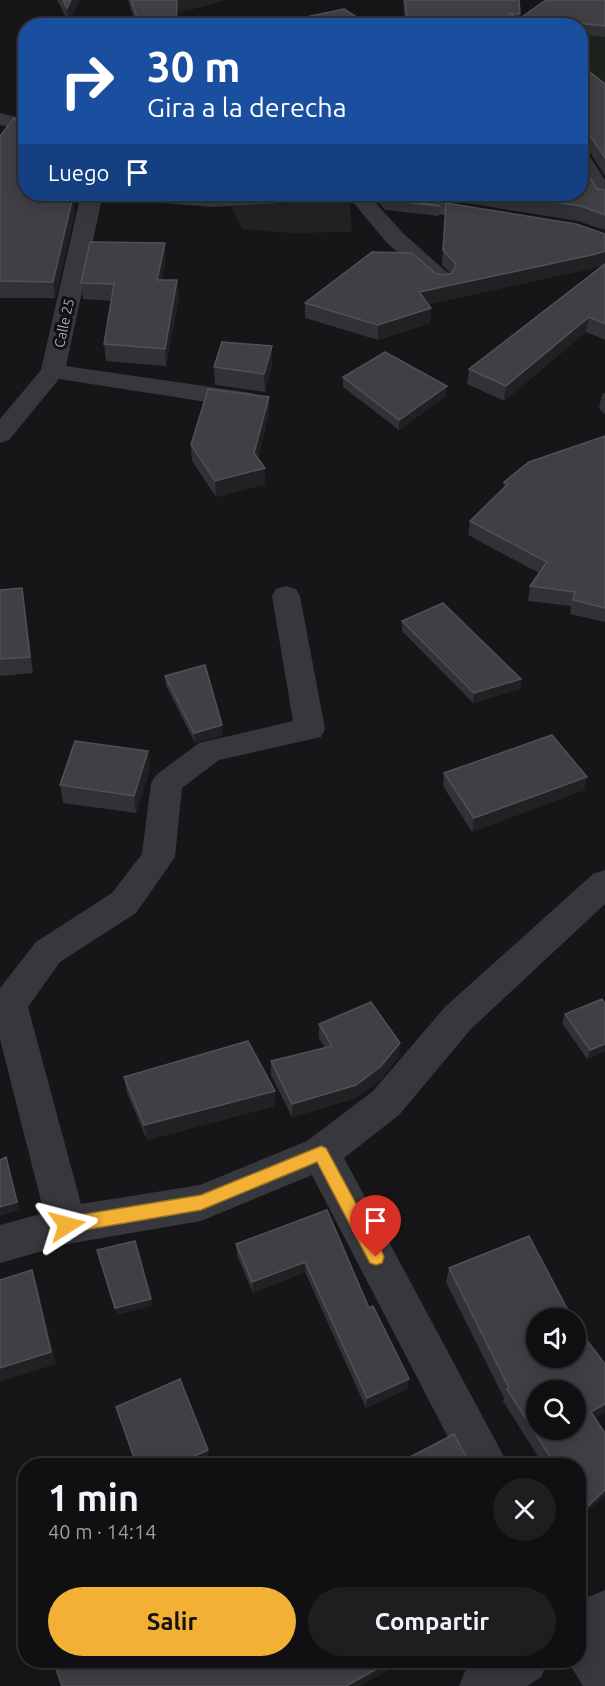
<!DOCTYPE html>
<html lang="es">
<head>
<meta charset="utf-8">
<style>
	body { margin:0; font-family:Ubuntu,sans-serif; background:#1e1e20; color:#f1f3f6; height:100vh; display:flex; flex-direction:column; font-size:22px; white-space:nowrap }
	* { box-sizing:border-box; margin:0 }
	p { font-size:20px; color:#9c9d9f }
	.icon { flex:none; width:33px; height:33px; fill:none; stroke:currentColor; stroke-width:2; stroke-linecap:round; stroke-linejoin:round }
	.map { position:relative; flex:1; overflow:hidden }
	.sheet { position:absolute; left:18px; top:1458px; width:568px; height:210px; display:flex; flex-direction:column; background:#101012; border-radius:24px; box-shadow:0 3px 15px #0003,0 0 0 2px #303032 }
	.sheet>* { flex:none }
	.hud { position:absolute; left:18px; top:18px; width:570px; height:183px; border-radius:24px; box-shadow:0 3px 15px #0003,0 0 0 2px #303032; background:#1a4fa0; color:#fff; overflow:hidden }
	.buttons { position:absolute; left:526px; top:1308px; display:grid; gap:12px }
	.buttons a { display:grid; place-items:center; width:60px; height:60px; border-radius:50%; background:#101012; box-shadow:0 3px 15px #0003,0 0 0 2px #303032; font-size:30px }
	.pin { position:absolute; display:grid; place-items:center; width:51px; height:51px; color:#fff; margin:-62px -26px; border-radius:50% 50% 50% 0; rotate:-45deg; box-shadow:0 0 6px #0007 }
	.pin .icon { rotate:45deg }
	.me { position:absolute; width:66px; margin:-33px; rotate:81deg; stroke-linejoin:round; filter:drop-shadow(0 0 4px #0008) }
	.turn { display:flex; align-items:center; gap:21px; height:126px; padding:0 30px; font-size:27px }
	.turn .icon { width:78px; height:78px; stroke-width:2.5 }
	.turn b { display:block; font-size:42px; line-height:51px }
	.then { display:flex; align-items:center; height:57px; padding:0 30px; background:#0003; gap:12px; font-size:22px }
	.round { display:grid; place-items:center; flex:none; width:63px; height:63px; border-radius:32px; background:#1e1e20 }
	.head { display:flex; align-items:center; justify-content:space-between; height:102px; padding:0 30px }
	h1 { font-size:36px; font-weight:700; line-height:45px }
	.button { display:flex; gap:12px; margin-top:auto; padding:12px 30px }
	.button a { flex:1; height:69px; border-radius:36px; background:#f2b134; color:#111; font-size:24px; font-weight:700; line-height:69px; text-align:center }
	.button a+a { background:#1e1e20; color:#f1f3f6 }
	.map>svg:first-child { display:block }
	.built { fill:#222225 }
	.green { fill:#1c231d }
	.lines { fill:none; stroke-linecap:round; stroke-linejoin:round }
	.minor { fill:#37383d; fill-rule:evenodd }
	.wall { fill:#323236 }
	.shaded-wall { fill:#212124 }
	.building { fill:#3f3f44; stroke:#4f5156; stroke-width:1.5; fill-rule:evenodd }
	.route { fill:#f2b134; stroke:#9d7322; stroke-width:1.5 }
	.labels { text-anchor:middle; stroke-width:6; stroke-linejoin:round; paint-order:stroke }
	.far-street-label { font-size:14px; fill:#a8adb8; stroke:#111113 }
</style>
</head>
<body>
<div class="map">
<svg width="605" height="1686" viewBox="0 0 605 1686">
	<rect width="100%" height="100%" fill="#161618"/>
	<!-- built -->
	<path class="built" d="M 349,196 L 352,232 L 290,233 L 242,229 L 231,207 L 254,201 L 281,204 Z"/>
	<!-- green -->
	<path class="green" d="M 580,26 L 605,26 L 605,108 L 581,104 L 581,59 L 585,44 L 581,44 Z"/>
	<g class="lines">
		<!-- minor -->
		<path class="minor" d="M 0,113 L 26,119 L 26,131 L 0,125 Z
			M 580,150 L 587,152 L 605,180 L 605,203 L 597,202 L 580,174 Z
			M 81,194 L 103,194 L 66,366 L 252,393 L 261,396 L 265,401 L 261,406 L 252,409 L 59,379 L 9,440 L 0,443 L 0,419 L 41,370 Z
			M 118,194 L 344,194 L 341,199 L 333,200 L 211,207 L 129,200 L 121,199 Z
			M 346,194 L 401,194 L 489,210 L 497,212 L 500,217 L 497,222 L 489,224 L 374,201 L 403,233 L 450,275 L 453,280 L 450,285 L 442,287 L 434,285 L 387,243 Z
			M 286,586 L 296,589 L 300,596 L 325,729 L 321,737 L 219,760 L 182,788 L 175,857 L 136,913 L 60,962 L 28,1007 L 81,1204 L 200,1185 L 307,1141 L 373,1091 L 445,1007 L 593,874 L 605,870 L 605,904 L 471,1029 L 399,1115 L 344,1158 L 509,1466 L 463,1466 L 312,1175 L 201,1221 L 67,1244 L 0,1263 L 0,1225 L 44,1213 L 0,1039 L 0,988 L 36,942 L 112,893 L 142,854 L 151,783 L 156,775 L 199,743 L 293,721 L 272,596 L 276,589 Z
			M 605,1590 L 605,1686 L 583,1686 L 567,1660 L 579,1660 L 579,1601 Z
			M 479,1660 L 548,1660 L 541,1677 L 527,1686 L 459,1686 L 466,1669 Z"/>
	</g>
	<!-- wall -->
	<path class="wall" d="M 57,0 L 80,0 L 69,23 Z
		M 128,0 L 226,0 L 178,13 L 178,26 L 136,26 Z
		M 403,0 L 519,0 L 520,18 L 521,19 L 522,17 L 605,0 L 605,37 L 580,34 L 580,26 L 405,26 Z
		M 292,20 L 371,26 L 292,26 Z
		M 580,64 L 605,84 L 605,176 L 589,151 L 580,148 Z
		M 0,136 L 26,194 L 75,212 L 55,298 L 0,298 Z
		M 597,189 L 605,190 L 605,230 L 578,221 L 411,194 L 580,194 Z
		M 381,195 L 440,206 L 439,216 L 385,210 L 380,204 Z
		M 446,203 L 605,234 L 605,340 L 586,332 L 504,401 L 467,384 L 469,369 L 603,265 L 594,268 L 429,304 L 431,308 L 430,323 L 378,340 L 305,318 L 305,303 L 435,273 L 444,275 L 450,273 L 442,265 Z
		M 166,259 L 162,280 L 177,280 L 179,297 L 166,366 L 106,361 L 104,344 L 111,301 L 83,299 L 81,283 Z
		M 272,364 L 265,392 L 215,385 L 214,367 Z
		M 343,377 L 446,396 L 399,430 L 343,387 Z
		M 605,393 L 605,414 L 599,408 L 602,394 Z
		M 269,413 L 258,458 L 265,468 L 265,484 L 216,497 L 192,461 L 191,445 Z
		M 605,436 L 605,622 L 570,614 L 571,606 L 528,601 L 530,586 L 539,573 L 468,535 L 470,521 L 503,488 L 504,482 Z
		M 0,590 L 25,604 L 33,673 L 0,676 Z
		M 402,621 L 521,679 L 520,689 L 473,703 L 402,631 Z
		M 165,676 L 223,735 L 195,743 L 166,686 Z
		M 150,769 L 136,813 L 63,803 L 60,785 Z
		M 444,773 L 584,790 L 472,832 L 443,786 Z
		M 605,1004 L 605,1051 L 587,1059 L 562,1023 L 565,1014 Z
		M 319,1024 L 399,1057 L 380,1080 L 356,1098 L 292,1117 L 271,1075 L 271,1061 L 325,1048 L 319,1038 Z
		M 124,1077 L 275,1091 L 275,1106 L 147,1140 L 127,1093 Z
		M 327,1210 L 369,1308 L 407,1389 L 366,1408 L 305,1272 L 253,1293 L 237,1255 L 236,1244 Z
		M 449,1268 L 537,1318 L 605,1364 L 605,1412 L 595,1418 L 605,1495 L 579,1519 L 579,1466 L 544,1466 L 503,1401 L 504,1398 L 446,1282 Z
		M 116,1407 L 209,1461 L 199,1466 L 137,1466 Z"/>
	<!-- shaded-wall -->
	<path class="shaded-wall" d="M 71,0 L 80,0 L 69,23 L 67,8 Z
		M 177,0 L 226,0 L 178,13 L 178,26 L 176,26 Z
		M 583,134 L 581,148 L 580,135 Z
		M 73,196 L 75,212 L 55,298 L 53,282 Z
		M 165,243 L 166,259 L 159,296 L 157,280 Z
		M 605,251 L 605,264 L 594,268 L 418,307 L 419,292 Z
		M 177,280 L 179,297 L 166,366 L 165,349 Z
		M 431,308 L 430,323 L 378,340 L 378,325 Z
		M 589,317 L 586,332 L 504,401 L 506,386 Z
		M 272,346 L 272,364 L 265,392 L 264,374 Z
		M 447,386 L 446,396 L 399,430 L 399,420 Z
		M 269,397 L 269,413 L 255,469 L 254,453 Z
		M 265,468 L 265,484 L 216,497 L 215,481 Z
		M 22,588 L 25,604 L 33,673 L 30,657 Z
		M 521,679 L 520,689 L 473,703 L 474,693 Z
		M 222,725 L 223,735 L 195,743 L 194,733 Z
		M 148,751 L 150,769 L 136,813 L 134,796 Z
		M 587,777 L 584,790 L 472,832 L 474,818 Z
		M 400,1043 L 399,1057 L 380,1080 L 356,1098 L 292,1117 L 292,1104 Z
		M 605,1044 L 605,1051 L 587,1059 L 590,1050 Z
		M 275,1091 L 275,1106 L 147,1140 L 144,1125 Z
		M 6,1157 L 19,1210 L 0,1216 L 0,1207 Z
		M 305,1262 L 305,1272 L 253,1293 L 252,1282 Z
		M 32,1270 L 37,1284 L 56,1364 L 0,1382 L 0,1368 Z
		M 151,1299 L 152,1306 L 117,1315 L 115,1308 Z
		M 409,1379 L 407,1389 L 366,1408 L 367,1398 Z
		M 605,1404 L 605,1412 L 586,1424 L 591,1412 Z
		M 208,1450 L 209,1461 L 199,1466 L 172,1466 Z
		M 605,1490 L 605,1495 L 579,1519 L 585,1509 Z
		M 393,1660 L 407,1660 L 360,1686 L 346,1686 Z"/>
	<!-- building -->
	<path class="building" d="M 63,0 L 71,0 L 67,8 Z
		M 131,0 L 177,0 L 176,26 L 140,26 Z
		M 405,0 L 519,0 L 520,14 L 508,13 L 533,26 L 408,26 Z
		M 546,0 L 605,0 L 605,26 L 522,17 Z
		M 344,9 L 371,26 L 298,26 L 292,20 Z
		M 580,64 L 605,84 L 605,158 L 591,137 L 583,134 L 580,135 Z
		M 14,118 L 26,136 L 26,194 L 61,194 L 62,196 L 73,196 L 53,282 L 0,281 L 0,136 Z
		M 580,161 L 597,189 L 605,190 L 605,215 L 581,206 L 501,194 L 580,194 Z
		M 381,195 L 440,206 L 386,200 Z
		M 446,203 L 576,224 L 605,234 L 605,251 L 596,254 L 419,292 L 431,308 L 378,325 L 305,303 L 372,252 L 412,253 L 435,273 L 444,275 L 452,273 L 456,264 L 443,250 Z
		M 90,242 L 165,243 L 157,280 L 177,280 L 165,349 L 104,344 L 114,284 L 81,283 Z
		M 605,264 L 605,324 L 589,317 L 506,386 L 469,369 Z
		M 222,342 L 272,346 L 264,374 L 214,367 Z
		M 385,352 L 447,386 L 399,420 L 343,377 Z
		M 208,389 L 269,397 L 254,453 L 265,468 L 215,481 L 191,445 Z
		M 605,436 L 605,608 L 573,600 L 575,592 L 530,586 L 547,562 L 470,521 L 508,484 L 504,482 L 529,462 Z
		M 22,588 L 30,657 L 0,659 L 0,590 Z
		M 443,603 L 521,679 L 474,693 L 402,621 Z
		M 205,665 L 222,725 L 194,733 L 165,676 Z
		M 552,735 L 587,777 L 474,818 L 444,773 Z
		M 75,741 L 148,751 L 134,796 L 60,785 Z
		M 602,999 L 605,1004 L 605,1044 L 590,1050 L 565,1014 Z
		M 371,1002 L 400,1043 L 381,1066 L 356,1085 L 292,1104 L 271,1061 L 332,1046 L 319,1024 Z
		M 248,1041 L 275,1091 L 144,1125 L 124,1077 Z
		M 6,1157 L 17,1202 L 0,1207 L 0,1160 Z
		M 327,1210 L 369,1308 L 373,1306 L 409,1379 L 367,1398 L 305,1262 L 252,1282 L 236,1244 Z
		M 529,1236 L 572,1318 L 537,1318 L 537,1358 L 576,1358 L 576,1326 L 605,1364 L 605,1404 L 591,1412 L 605,1433 L 605,1490 L 585,1509 L 579,1500 L 579,1466 L 556,1466 L 507,1389 L 509,1388 L 449,1268 ZM 537,1390 L 576,1390 L 576,1430 L 537,1430 Z
		M 135,1241 L 151,1299 L 115,1308 L 97,1250 Z
		M 32,1270 L 51,1352 L 0,1368 L 0,1280 Z
		M 180,1379 L 208,1450 L 172,1466 L 137,1466 L 116,1407 Z
		M 454,1434 L 471,1466 L 393,1466 Z
		M 60,1660 L 393,1660 L 346,1686 L 62,1686 L 54,1664 Z"/>
	<!-- route -->
	<path class="route" d="M 321,1146 L 326,1148 L 382,1252 L 384,1257 L 382,1263 L 376,1265 L 370,1263 L 317,1162 L 201,1210 L 67,1233 L 62,1230 L 59,1225 L 62,1219 L 67,1217 L 201,1195 Z"/>
	<g class="labels">
		<!-- far-street labels -->
		<g class="far-street-label">
			<text transform="translate(64 323) rotate(-78)" y="5">Calle 25</text>
		</g>
	</g>
</svg>
<div class="buttons">
<a><svg class="icon" aria-label="sound" viewBox="0 0 24 24"><path d="M4 9h4l5-4v14l-5-4H4zM17 9q2 3 0 6"/></svg></a>
<a><svg class="icon" aria-label="search" viewBox="0 0 24 24"><circle cx="10" cy="10" r="6"/><path d="M15 15l6 6"/></svg></a>
</div>
<div class="pin" style="left:376px;top:1257px;background:#d93025"><svg class="icon" aria-label="arrive" viewBox="0 0 24 24"><path d="M6 21V4h12l-3 4 3 4H6"/></svg></div>
<svg class="me" style="left:67px;top:1225px" viewBox="-20 -20 40 40"><path d="M0-17L14 15 0 8-14 15z" fill="#f2b134" stroke="#fff" stroke-width="4"/></svg>
<div class="hud">
<div class="turn"><svg class="icon" aria-label="right" viewBox="0 0 24 24"><path d="M7 20v-9h11M14 6l5 5-5 5"/></svg><div><b>30 m</b>Gira a la derecha</div></div>
<div class="then">Luego<svg class="icon" aria-label="arrive" viewBox="0 0 24 24"><path d="M6 21V4h12l-3 4 3 4H6"/></svg></div>
</div>
<section class="sheet">
<div class="head"><div><h1>1 min</h1><p>40 m · 14:14</p></div><a class="round"><svg class="icon" aria-label="close" viewBox="0 0 24 24"><path d="M6 6l12 12M18 6L6 18"/></svg></a></div>
<div class="button"><a>Salir</a><a>Compartir</a></div>
</section>
</div>
</body>
</html>
